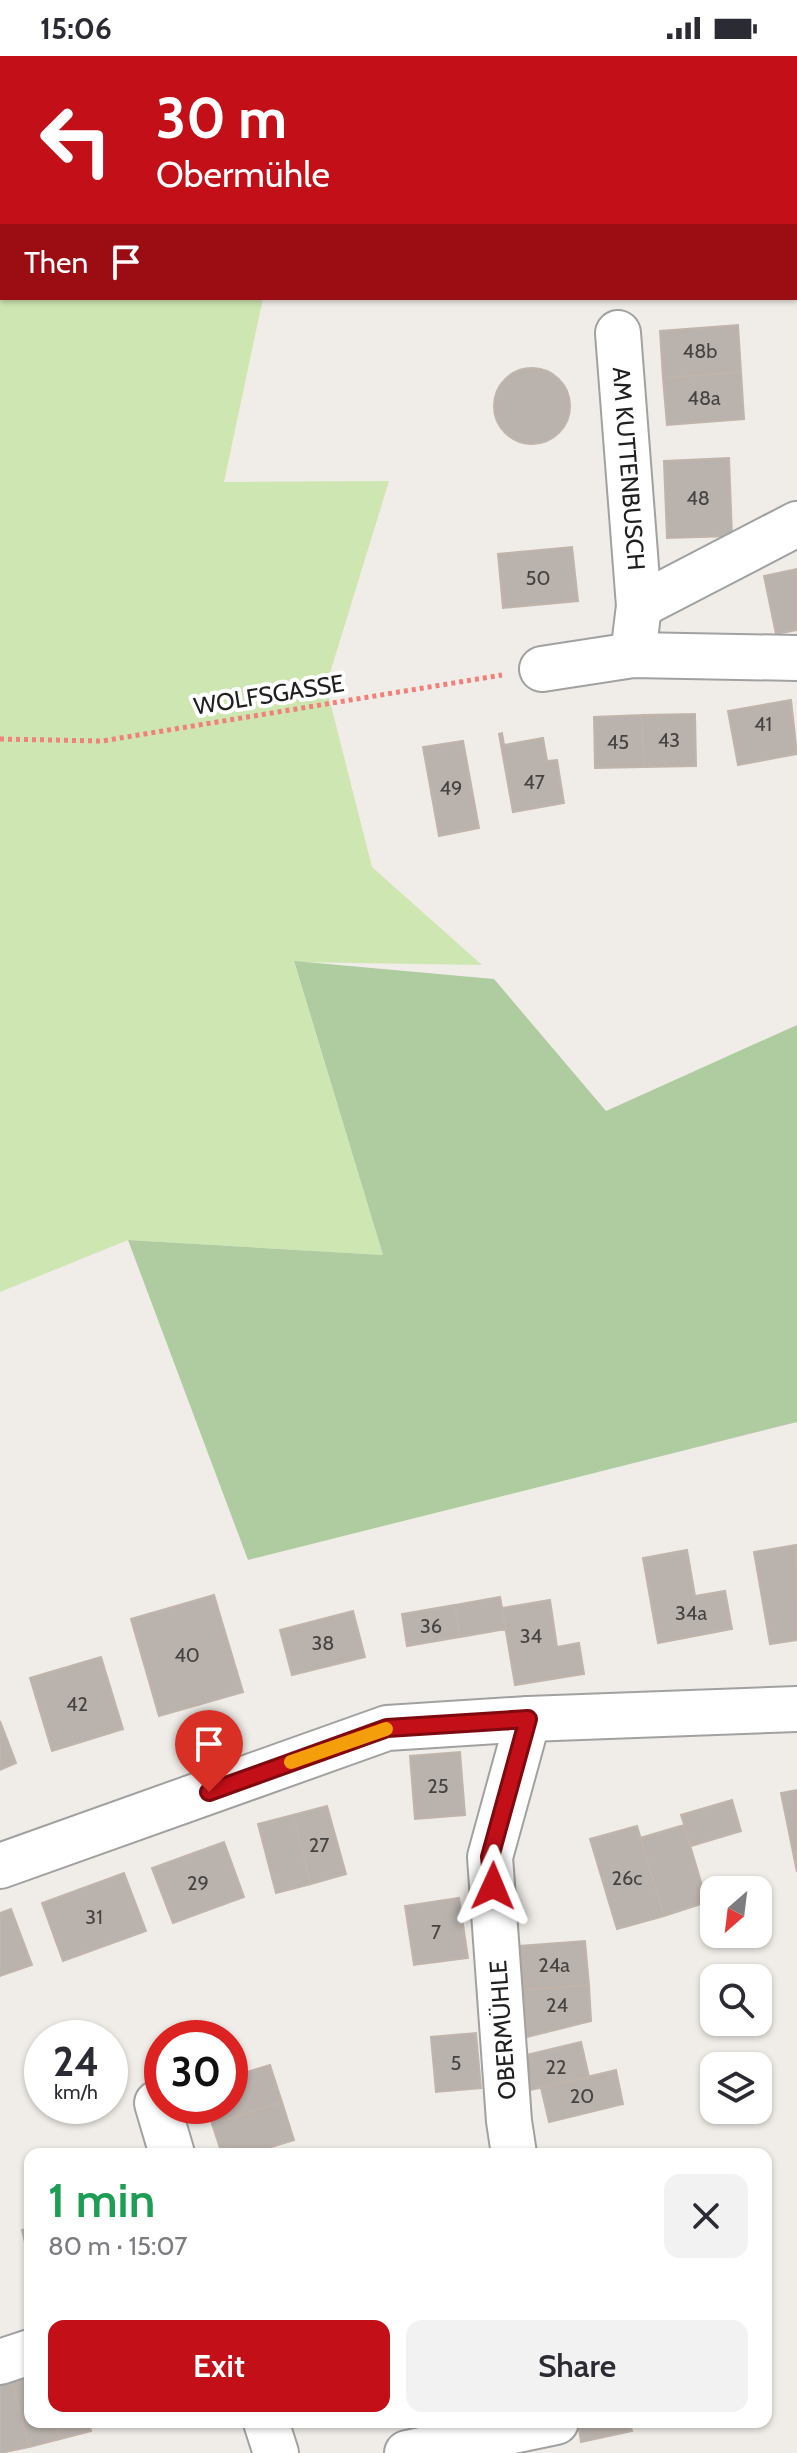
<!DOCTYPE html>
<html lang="en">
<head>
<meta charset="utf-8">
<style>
	body { margin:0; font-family:Cabin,sans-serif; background:#f2f2f3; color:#2b2b33; height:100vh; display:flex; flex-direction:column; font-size:30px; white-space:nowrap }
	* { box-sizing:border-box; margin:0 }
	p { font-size:26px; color:#7c7c81 }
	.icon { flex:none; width:44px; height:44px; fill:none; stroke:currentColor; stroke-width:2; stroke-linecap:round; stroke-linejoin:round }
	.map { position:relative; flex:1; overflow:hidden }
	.sheet { position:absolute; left:24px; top:2092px; width:748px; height:280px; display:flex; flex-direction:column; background:#fff; border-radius:16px; box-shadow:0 2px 6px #0004 }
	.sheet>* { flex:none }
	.banner { position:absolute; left:0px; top:0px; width:798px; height:244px; box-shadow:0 2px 6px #0004; background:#c20f18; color:#fff; overflow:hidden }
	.needle { width:52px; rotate:208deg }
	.controls { position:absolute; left:700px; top:1820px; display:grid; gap:16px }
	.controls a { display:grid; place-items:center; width:72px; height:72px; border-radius:16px; background:#fff; box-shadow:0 2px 6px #0004; font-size:40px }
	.speed { position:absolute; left:24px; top:1964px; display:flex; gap:16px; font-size:40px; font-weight:700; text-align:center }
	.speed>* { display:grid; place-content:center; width:104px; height:104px; border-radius:50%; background:#fff; box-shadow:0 2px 6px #0004; line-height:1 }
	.speed small { font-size:20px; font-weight:400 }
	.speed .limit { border:12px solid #d22; background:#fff; color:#111 }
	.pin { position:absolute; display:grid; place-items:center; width:68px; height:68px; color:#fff; margin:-82px -34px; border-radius:50% 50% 50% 0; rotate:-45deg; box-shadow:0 0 8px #0007 }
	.pin .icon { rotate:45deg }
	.me { position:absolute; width:88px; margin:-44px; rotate:1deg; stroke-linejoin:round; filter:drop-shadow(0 0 6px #0008) }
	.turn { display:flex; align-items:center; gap:28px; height:168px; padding:0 24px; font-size:36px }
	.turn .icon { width:104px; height:104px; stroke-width:2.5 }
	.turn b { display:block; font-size:56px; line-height:68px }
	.then { display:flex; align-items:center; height:76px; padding:0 24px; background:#0003; gap:16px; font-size:30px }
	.round { display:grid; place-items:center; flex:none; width:84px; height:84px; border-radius:16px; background:#f2f2f3 }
	.summary { display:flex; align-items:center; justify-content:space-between; height:136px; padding:0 24px }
	h1 { font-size:48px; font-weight:600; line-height:60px; color:#1e9e55 }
	.button { display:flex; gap:16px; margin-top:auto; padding:16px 24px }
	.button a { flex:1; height:92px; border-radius:16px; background:#c20f18; color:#fff; font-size:32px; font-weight:600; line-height:92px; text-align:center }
	.button a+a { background:#f2f2f3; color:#2b2b33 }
	.status { display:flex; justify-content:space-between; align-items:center; height:56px; padding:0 40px; background:#fff; direction:ltr }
	.status svg { height:22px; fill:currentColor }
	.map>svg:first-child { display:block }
	.grass { fill:#cee6b2 }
	.forest { fill:#afcca0 }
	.building { fill:#b9b2ad; stroke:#c1b4ab; stroke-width:2 }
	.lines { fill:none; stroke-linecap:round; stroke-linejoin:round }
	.minor-casing { stroke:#a1a1a1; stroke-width:48 }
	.path { stroke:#f08079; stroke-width:5; stroke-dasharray:4 4; stroke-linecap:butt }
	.minor { stroke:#fff; stroke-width:44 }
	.route-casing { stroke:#7e0a10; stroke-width:20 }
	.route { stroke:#c20f18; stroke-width:14 }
	.slow { stroke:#f59e0b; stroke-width:14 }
	.labels { text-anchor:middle; stroke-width:8; stroke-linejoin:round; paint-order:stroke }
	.number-label { font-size:20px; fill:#464443 }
	.street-label { font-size:24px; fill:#202020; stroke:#fff }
</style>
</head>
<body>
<div class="status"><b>15:06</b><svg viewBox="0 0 49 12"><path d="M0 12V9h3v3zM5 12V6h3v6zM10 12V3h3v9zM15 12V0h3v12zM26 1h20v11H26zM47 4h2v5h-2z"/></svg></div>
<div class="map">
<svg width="797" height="2397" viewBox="0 0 797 2397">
	<rect width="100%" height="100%" fill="#f0ede8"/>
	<!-- grass -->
	<path class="grass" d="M 0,55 L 2,242 L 263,242 L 224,426 L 389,425 L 326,630 L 372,811 L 482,909 L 294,906 L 383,1199 L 128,1184 L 0,1236 Z"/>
	<!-- forest -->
	<path class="forest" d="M 294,905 L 494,923 L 606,1055 L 797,969 L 797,1366 L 248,1504 L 128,1184 L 383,1199 Z"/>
	<!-- building -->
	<path class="building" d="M 9,0 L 73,0 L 7,2 Z
		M 738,269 L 741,316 L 663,322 L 660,275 Z
		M494 350a38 38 0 1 1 76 0a38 38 0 1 1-76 0Z
		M 741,316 L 744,363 L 667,369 L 663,322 Z
		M 729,402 L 732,480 L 667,482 L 664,405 Z
		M 572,491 L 578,545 L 503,552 L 498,498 Z
		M 797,513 L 797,574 L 776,578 L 764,520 Z
		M 791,644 L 797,698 L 738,709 L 728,655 Z
		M 695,658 L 696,710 L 644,711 L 642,659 Z
		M 642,659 L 644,711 L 595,712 L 594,661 Z
		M 502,677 L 504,689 L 543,682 L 547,705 L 557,704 L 564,747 L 513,756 L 499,678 Z
		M 463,685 L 479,772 L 439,780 L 423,691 Z
		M 796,1489 L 797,1584 L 770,1588 L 754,1496 Z
		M 687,1494 L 695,1540 L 725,1535 L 732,1573 L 658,1587 L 643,1502 Z
		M 214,1539 L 243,1636 L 159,1660 L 131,1563 Z
		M 500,1541 L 506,1573 L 460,1581 L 455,1549 Z
		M 550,1544 L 557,1591 L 579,1587 L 584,1618 L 515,1629 L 502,1552 Z
		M 455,1549 L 460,1581 L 407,1590 L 402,1558 Z
		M 353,1555 L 365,1601 L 292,1619 L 280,1574 Z
		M 101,1601 L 123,1673 L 52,1695 L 30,1622 Z
		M 0,1665 L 16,1707 L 0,1714 Z
		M 460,1696 L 465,1759 L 415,1763 L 410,1700 Z
		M 797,1734 L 797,1816 L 781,1737 Z
		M 732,1744 L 741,1775 L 691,1790 L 681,1759 Z
		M 327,1750 L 346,1818 L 311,1828 L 293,1759 Z
		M 293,1759 L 311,1828 L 276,1837 L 258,1768 Z
		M 684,1769 L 707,1846 L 664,1860 L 640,1782 Z
		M 637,1770 L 664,1860 L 617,1873 L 590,1783 Z
		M 224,1786 L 244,1841 L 173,1867 L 152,1812 Z
		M 124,1817 L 146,1875 L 63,1905 L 42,1847 Z
		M 459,1842 L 468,1902 L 414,1909 L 405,1850 Z
		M 11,1853 L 32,1909 L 0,1920 L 0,1857 Z
		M 585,1885 L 589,1929 L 523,1934 L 519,1890 Z
		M 589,1929 L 591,1965 L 527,1981 L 523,1934 Z
		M 476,1977 L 481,2032 L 436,2036 L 431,1981 Z
		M 581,1986 L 589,2021 L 530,2034 L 522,2000 Z
		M 270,2009 L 282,2046 L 212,2068 L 207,2050 L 230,2050 L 230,2021 Z
		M 616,2014 L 623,2048 L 549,2066 L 541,2032 Z
		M 282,2046 L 294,2084 L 248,2098 L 222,2098 L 212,2068 Z
		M 30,2172 L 30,2207 L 22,2174 Z
		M 30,2317 L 30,2366 L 56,2366 L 60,2383 L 29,2391 L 11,2321 Z
		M 11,2321 L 29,2391 L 0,2397 L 0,2324 Z
		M 56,2366 L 89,2366 L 91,2375 L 60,2383 Z
		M 578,2366 L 630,2366 L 632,2375 L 581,2386 Z"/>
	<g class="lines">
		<!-- minor casing -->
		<g class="minor-casing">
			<g id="minor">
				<path id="s1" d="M 618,277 L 639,550 L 633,599"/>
				<path d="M 639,550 L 797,468"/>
				<path d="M 542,613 L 633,599 L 797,602"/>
				<path d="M 0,1810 L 387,1672 L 528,1663 L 797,1653"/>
				<path d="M 157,2047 L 172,2098"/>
				<path d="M 514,2098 L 509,2065 L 490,1801 L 528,1663"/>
				<path d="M 0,2306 L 30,2296"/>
				<path d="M 266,2366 L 276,2397"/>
				<path d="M 407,2397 L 556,2366"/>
			</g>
		</g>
		<!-- path -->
		<path class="path" d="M 0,683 L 102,685 L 502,619"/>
		<!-- minor -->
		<use href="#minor" class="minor"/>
	</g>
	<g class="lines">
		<!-- route casing -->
		<g class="route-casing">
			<path id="route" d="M 209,1736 L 387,1672 L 528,1663 L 490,1801 L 493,1830"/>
		</g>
		<!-- route -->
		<use href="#route" class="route"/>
		<!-- slow -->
		<path class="slow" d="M 291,1706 L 386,1673"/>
	</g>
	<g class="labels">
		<!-- number labels -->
		<g class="number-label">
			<text x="700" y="302">48b</text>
			<text x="704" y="349">48a</text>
			<text x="698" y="449">48</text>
			<text x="538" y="529">50</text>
			<text x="763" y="675">41</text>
			<text x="669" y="691">43</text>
			<text x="618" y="693">45</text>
			<text x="534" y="733">47</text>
			<text x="451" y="739">49</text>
			<text x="691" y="1564">34a</text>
			<text x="431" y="1577">36</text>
			<text x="531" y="1587">34</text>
			<text x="323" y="1594">38</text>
			<text x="187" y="1606">40</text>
			<text x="77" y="1655">42</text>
			<text x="438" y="1737">25</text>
			<text x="319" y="1796">27</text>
			<text x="627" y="1829">26c</text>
			<text x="198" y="1834">29</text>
			<text x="94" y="1868">31</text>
			<text x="436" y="1883">7</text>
			<text x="554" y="1916">24a</text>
			<text x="557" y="1956">24</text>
			<text x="456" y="2014">5</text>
			<text x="556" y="2018">22</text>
			<text x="582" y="2047">20</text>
		</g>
		<!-- street labels -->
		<g class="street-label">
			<text dy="8" stroke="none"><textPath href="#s1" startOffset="136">AM KUTTENBUSCH</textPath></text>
			<text transform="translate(269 639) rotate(-9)" y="8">WOLFSGASSE</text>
			<text transform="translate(503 1974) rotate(-94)" y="8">OBERMÜHLE</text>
		</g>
	</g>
</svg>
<div class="controls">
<a><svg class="needle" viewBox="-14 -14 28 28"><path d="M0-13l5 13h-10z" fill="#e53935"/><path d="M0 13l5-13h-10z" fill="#7c7c81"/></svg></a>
<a><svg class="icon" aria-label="search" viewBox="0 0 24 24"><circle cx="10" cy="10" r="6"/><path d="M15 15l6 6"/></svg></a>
<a><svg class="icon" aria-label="layers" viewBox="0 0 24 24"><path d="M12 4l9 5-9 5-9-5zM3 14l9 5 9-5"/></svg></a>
</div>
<div class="speed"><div>24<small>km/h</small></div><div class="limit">30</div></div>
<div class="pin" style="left:209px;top:1736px;background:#d93025"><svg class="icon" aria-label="arrive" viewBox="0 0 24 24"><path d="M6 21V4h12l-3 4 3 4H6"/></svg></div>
<svg class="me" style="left:493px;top:1830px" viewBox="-20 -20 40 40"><path d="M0-17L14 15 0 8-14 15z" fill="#c20f18" stroke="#fff" stroke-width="4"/></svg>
<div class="banner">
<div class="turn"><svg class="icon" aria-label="left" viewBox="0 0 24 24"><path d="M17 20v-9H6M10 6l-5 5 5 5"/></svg><div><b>30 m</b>Obermühle</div></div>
<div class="then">Then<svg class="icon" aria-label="arrive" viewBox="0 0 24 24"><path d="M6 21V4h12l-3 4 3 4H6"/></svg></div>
</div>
<section class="sheet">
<div class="summary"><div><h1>1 min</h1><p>80 m · 15:07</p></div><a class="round"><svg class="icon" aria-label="close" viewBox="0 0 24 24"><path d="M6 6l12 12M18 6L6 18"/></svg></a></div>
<div class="button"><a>Exit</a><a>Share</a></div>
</section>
</div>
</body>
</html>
